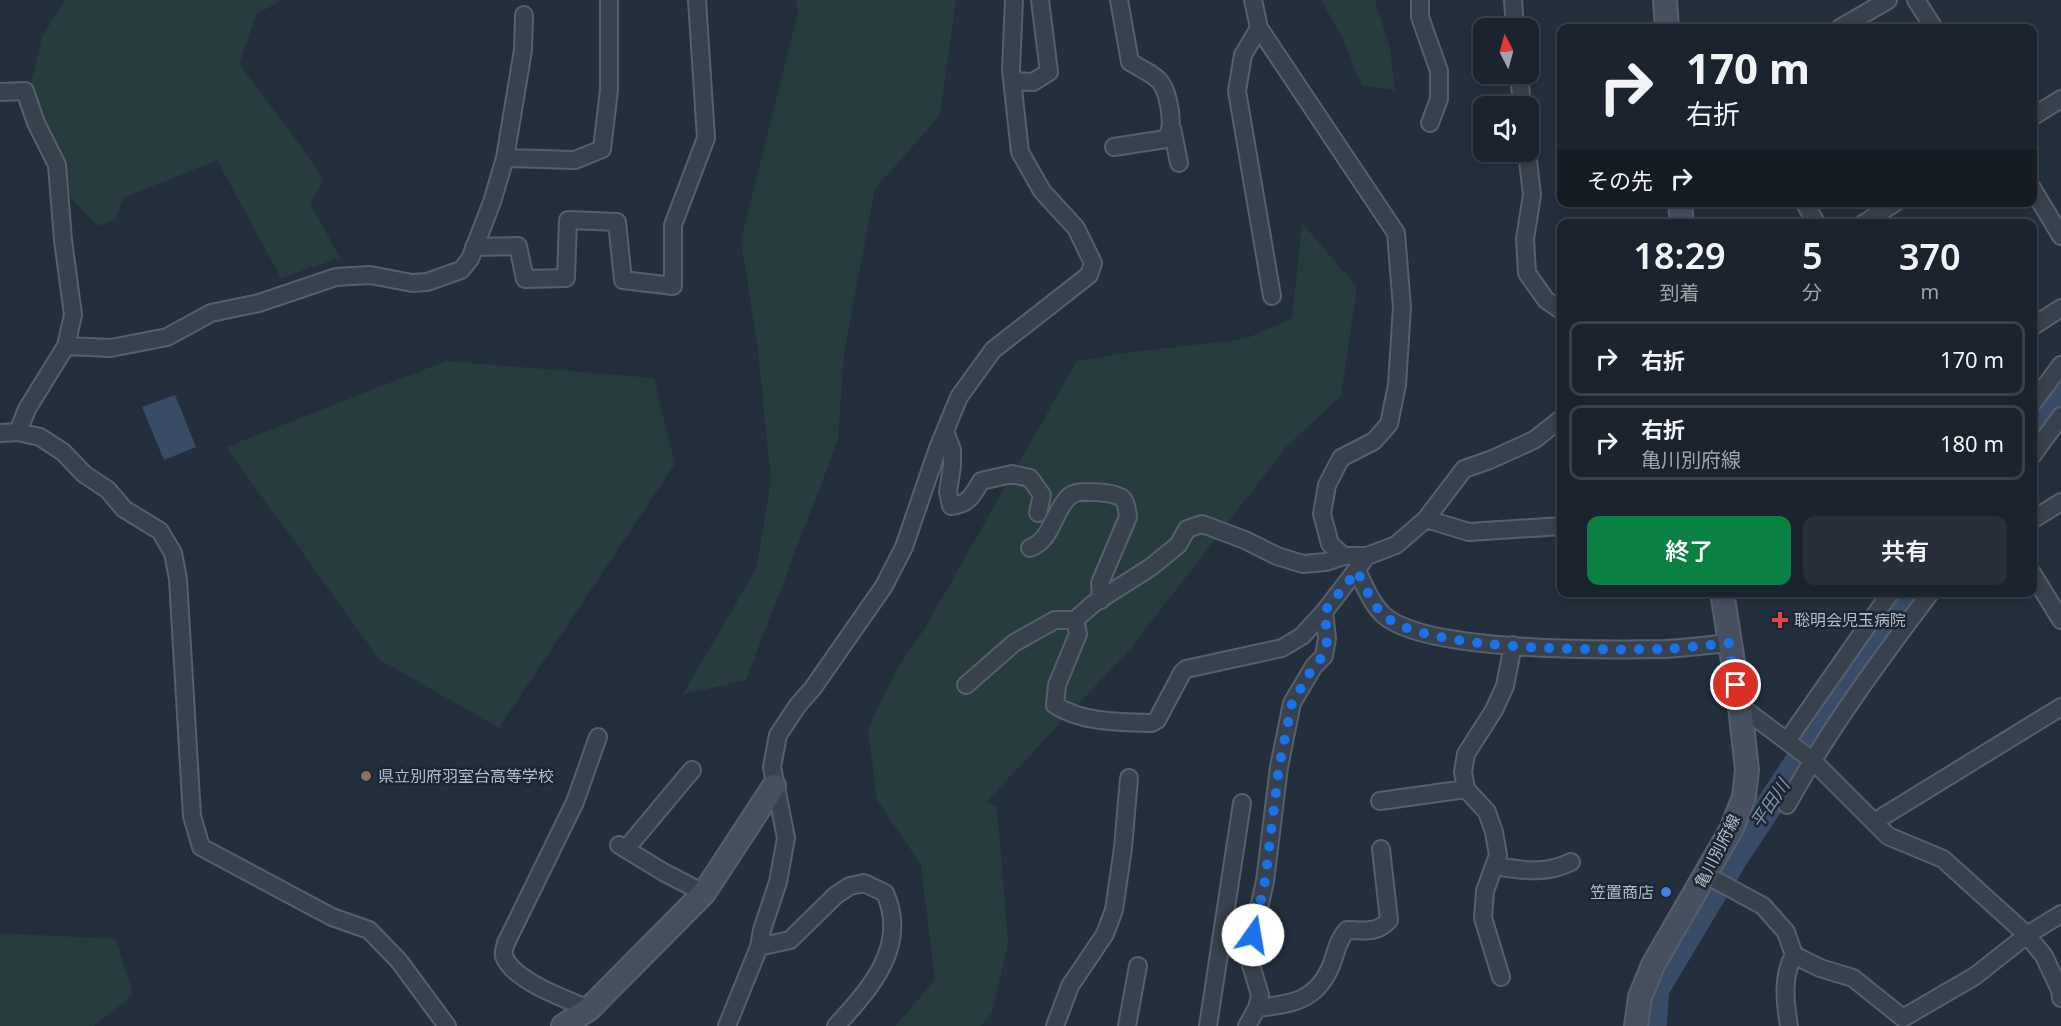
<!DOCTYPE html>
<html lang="ja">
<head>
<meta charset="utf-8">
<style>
	body { margin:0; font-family:"Noto Sans","Noto Sans JP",sans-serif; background:#282f3a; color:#f1f3f6; height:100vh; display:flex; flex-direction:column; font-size:22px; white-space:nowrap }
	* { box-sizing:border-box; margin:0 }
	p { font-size:20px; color:#a0a4aa }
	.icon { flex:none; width:33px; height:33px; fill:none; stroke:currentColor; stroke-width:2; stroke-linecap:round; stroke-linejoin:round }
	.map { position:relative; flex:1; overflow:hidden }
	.sheet { position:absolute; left:1557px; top:219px; width:480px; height:378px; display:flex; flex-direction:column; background:#1b232e; border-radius:12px; box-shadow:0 3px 9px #0003,0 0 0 2px #39404a }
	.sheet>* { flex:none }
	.guide { position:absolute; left:1557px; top:24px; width:480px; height:183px; border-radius:12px; box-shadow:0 3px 9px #0003,0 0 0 2px #39404a; background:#1b232e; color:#f1f3f6; overflow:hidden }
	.needle { width:39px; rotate:354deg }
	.controls { position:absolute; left:1473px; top:18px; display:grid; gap:12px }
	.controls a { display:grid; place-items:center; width:66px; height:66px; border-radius:12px; background:#1b232e; box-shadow:0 3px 9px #0003,0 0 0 2px #39404a; font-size:30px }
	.pin { position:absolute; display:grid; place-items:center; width:51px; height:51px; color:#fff; margin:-26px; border:3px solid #fff; border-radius:50%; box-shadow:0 2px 6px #0007 }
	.me { position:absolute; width:66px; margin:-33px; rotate:13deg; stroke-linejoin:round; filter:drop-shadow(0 0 4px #0008) }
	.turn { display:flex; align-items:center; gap:21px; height:126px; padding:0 30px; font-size:27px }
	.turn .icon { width:78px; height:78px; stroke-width:2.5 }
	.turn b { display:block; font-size:42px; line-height:51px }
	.then { display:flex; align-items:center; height:57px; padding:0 30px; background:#0003; gap:12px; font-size:22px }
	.eta { display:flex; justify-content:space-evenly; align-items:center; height:102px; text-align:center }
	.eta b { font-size:36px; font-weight:600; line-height:42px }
	.cta { display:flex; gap:12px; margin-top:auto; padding:12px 30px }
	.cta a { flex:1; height:69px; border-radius:12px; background:#0b8043; color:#fff; font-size:24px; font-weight:600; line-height:69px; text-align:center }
	.cta a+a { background:#282f3a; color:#f1f3f6 }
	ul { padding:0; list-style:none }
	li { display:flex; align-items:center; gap:18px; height:75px; margin:0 12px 9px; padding:0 18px; border:3px solid #39404a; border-radius:12px }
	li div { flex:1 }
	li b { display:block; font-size:22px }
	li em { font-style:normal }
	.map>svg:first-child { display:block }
	.green { fill:#263c3f }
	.water { fill:#394c67 }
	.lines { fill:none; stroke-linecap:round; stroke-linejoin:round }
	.river { stroke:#394c67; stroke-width:27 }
	.street-casing { stroke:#565f6c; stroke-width:20 }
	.secondary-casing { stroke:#565f6c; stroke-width:26 }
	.street { stroke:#38414e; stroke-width:16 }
	.secondary { stroke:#465061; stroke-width:22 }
	.route { stroke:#1a73e8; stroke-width:10; stroke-dasharray:0 18 }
	.health-dot { fill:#e0444e; stroke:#1d2633; stroke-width:2 }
	.education-dot { fill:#8d6e63; stroke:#1d2633; stroke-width:2 }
	.shop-dot { fill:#3f7fe0; stroke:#1d2633; stroke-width:2 }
	.labels { text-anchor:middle; stroke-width:5; stroke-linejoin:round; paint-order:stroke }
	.poi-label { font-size:16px; fill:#b4bcc9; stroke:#1d2633; text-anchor:start }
	.street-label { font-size:16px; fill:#b4bcc9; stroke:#1d2633 }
	.water-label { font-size:18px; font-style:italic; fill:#7c92b1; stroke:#1d2633 }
</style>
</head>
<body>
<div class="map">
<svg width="2061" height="1026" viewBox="0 0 2061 1026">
	<rect width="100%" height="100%" fill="#242f3e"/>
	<!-- green -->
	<path class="green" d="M 65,0 L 281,0 L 256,15 L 239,64 L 287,127 L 324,180 L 310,203 L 340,258 L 281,278 L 217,160 L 123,198 L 115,219 L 98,226 L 70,197 L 56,145 L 29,93 L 42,37 Z
		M 796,0 L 956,0 L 940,115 L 875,189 L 844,353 L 838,440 L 746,680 L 682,695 L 756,570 L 771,481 L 758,350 L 741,240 L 798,13 Z
		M 1321,0 L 1375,0 L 1390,48 L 1395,90 L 1362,86 L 1343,39 Z
		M 1302,223 L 1357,287 L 1341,396 L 1286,447 L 1131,648 L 986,802 L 997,807 L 1008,943 L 992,1013 L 980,1026 L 895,1026 L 935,980 L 921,865 L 877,800 L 868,730 L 895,672 L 925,628 L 1077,361 L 1132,352 L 1245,339 L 1292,318 Z
		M 446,361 L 654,378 L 675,464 L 499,728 L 380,660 L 226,447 Z
		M 0,933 L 116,939 L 133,995 L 94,1026 L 0,1026 Z"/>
	<!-- water -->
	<path class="water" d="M 175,395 L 196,447 L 164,460 L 142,407 Z"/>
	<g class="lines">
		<!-- river -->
		<path class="river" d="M 2032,431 L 2061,396
			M 1653,1026 L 1656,989 L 1735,857 L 1881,636 L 1912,592"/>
		<!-- street casing -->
		<g class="street-casing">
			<path id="street" d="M 1253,0 L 1259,28 L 1396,233 L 1402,307 L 1397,385 L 1389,424 L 1374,441 L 1341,458 L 1327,485 L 1322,514 L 1330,544 L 1344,556 L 1367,556 L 1396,545 L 1426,519 L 1464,469 L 1490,460 L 1534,440 L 1562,418
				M 1420,0 L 1420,17 L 1439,71 L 1439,99 L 1430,123
				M 1513,0 L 1515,28
				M 1916,0 L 1934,28
				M 1259,28 L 1243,55 L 1237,91 L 1272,296
				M 1840,28 L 1888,0
				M 1519,74 L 1522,106
				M 1013,81 L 1033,82 L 1049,72 L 1040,0
				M 0,92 L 25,91 L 36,123 L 57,165 L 63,240 L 73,315 L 66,346 L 27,409 L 18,432
				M 2032,117 L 2061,99
				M 1172,128 L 1179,163
				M 1114,147 L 1166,139 C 1172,129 1171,123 1170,111 C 1165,78 1158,78 1130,62 L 1119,0
				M 1527,152 L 1532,195 L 1525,239 L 1527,273 L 1546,300 L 1562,311
				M 505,158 L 575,160 L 602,149 L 609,90 L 609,0
				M 2032,188 L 2061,236
				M 1804,202 L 1817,224
				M 1863,224 L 1896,202
				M 474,247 L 518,246 L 525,279 L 566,278 L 568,220 L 617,222 L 623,280 L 673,286 L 673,225 L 706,138 L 697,0
				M 2032,327 L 2061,308
				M 66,346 L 111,348 L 167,337 L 211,313 L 259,303 L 336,277 L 370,275 L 412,283 L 427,282 L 461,270 L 470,259 L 492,202 L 505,158 L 523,50 L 524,15
				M 2032,404 L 2061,365
				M 945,431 L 952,450 L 952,466 L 948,492 L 951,506 C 969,504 972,496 981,481 L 1012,474 L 1030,478 L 1042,495 L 1038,513
				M 0,433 L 18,432 L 40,437 L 63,452 L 84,474 L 108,490 L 124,509 L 160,531 L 173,553 L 178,579 L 192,816 L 201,847 L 332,917 L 369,930 L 399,961 L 447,1026
				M 2032,456 L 2061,416
				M 1426,519 L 1469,532 L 1562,526
				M 2032,520 L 2061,502
				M 1030,548 C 1052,539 1052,516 1066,500 C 1068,497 1071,495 1073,494 C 1081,490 1118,492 1123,499 C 1127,504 1127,511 1128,517 L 1100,583 L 1101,600
				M 1357,571 C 1365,586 1372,606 1386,617 C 1430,652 1606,650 1665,649 C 1686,648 1708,645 1729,643
				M 2032,573 L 2061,620
				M 1075,620 L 1093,604 L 1151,567 L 1178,545 L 1187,529 L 1202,524 L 1245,540 L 1277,556 L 1303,564 L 1326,562 L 1344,556
				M 966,685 L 1014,643 L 1030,634 L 1055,620 L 1075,620 L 1078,634 L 1057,685 L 1055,705 C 1083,723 1120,722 1152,723 L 1157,720 L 1182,673 L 1186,669 L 1282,648 L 1302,636 L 1324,612 L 1367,556
				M 1740,706 L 1812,760 L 1888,836 L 1943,859 L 2027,935 L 2044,956 L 2060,990 L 2061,998
				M 1787,741 L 1891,592
				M 1380,801 L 1466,789
				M 1787,805 C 1828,730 1879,661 1931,592
				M 1874,822 L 2061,707
				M 619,845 L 665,873 L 704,893
				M 626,849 L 692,770
				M 1494,866 C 1523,870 1544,875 1571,862
				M 1706,875 L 1763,906 L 1786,932 L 1794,955 L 1820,968 L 1853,978 L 1903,1018 L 1975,976 L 2027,935 L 2061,914
				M 759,947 L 790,940 L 836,895 L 850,886 L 864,883 L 885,893 C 909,946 870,989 836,1026
				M 1501,977 L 1483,918 L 1485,891 L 1498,855 L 1494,832 L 1487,812 L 1466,789 L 1463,772 L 1466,754 L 1494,710 L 1505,686 L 1513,645
				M 1257,1008 C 1290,1004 1315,1002 1330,968 C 1336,955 1337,940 1347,930 C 1363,930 1377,934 1389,920 L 1381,849
				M 589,1009 C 566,999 513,981 504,956 C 503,952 505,947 506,943 L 575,802 L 598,737
				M 727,1026 L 759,947 L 762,930 L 778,882 L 786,838 L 772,767 L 778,735 L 798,705 L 813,688 L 884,586 L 904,547 L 938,448 L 959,397 L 993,350 L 1089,275 L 1093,263 L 1076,228 L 1042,191 L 1020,152 L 1011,70 L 1014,0
				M 1055,1026 L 1070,986 L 1105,934 L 1114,910 L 1123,848 L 1129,778
				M 1127,1026 L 1138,966
				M 1208,1026 L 1242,803
				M 1247,1026 L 1257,1008 L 1260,995 L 1251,965 L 1253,935 L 1265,881 L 1279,767 L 1292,703 L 1314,666 L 1324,656 L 1327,638 L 1324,612
				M 1789,1026 C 1785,1002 1782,976 1794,955"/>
		</g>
		<!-- secondary casing -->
		<g class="secondary-casing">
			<path id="secondary" d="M 1665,0 L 1667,28
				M 1680,202 L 1682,224
				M 563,1026 L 589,1009 L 704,893 L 774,786
				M 1636,1026 L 1640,997 L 1653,965 L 1731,830 L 1744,797 L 1747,770 L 1740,706 L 1722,592"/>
		</g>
		<!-- street -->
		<use href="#street" class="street"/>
		<!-- secondary -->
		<use href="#secondary" class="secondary"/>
	</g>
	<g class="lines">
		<!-- route -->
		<path class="route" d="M 1253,935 L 1265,881 L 1279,767 L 1292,703 L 1314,666 L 1323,656 L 1328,638 L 1324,612 L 1357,571 C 1365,586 1372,606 1386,617 C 1430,652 1606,650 1665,649 C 1686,648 1708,645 1729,643 L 1736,685"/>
	</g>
	<!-- markers -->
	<path class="health-dot" d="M1777 611h6v6h6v6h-6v6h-6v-6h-6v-6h6z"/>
	<circle class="education-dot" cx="366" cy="776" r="6"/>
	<circle class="shop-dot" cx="1666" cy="892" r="6"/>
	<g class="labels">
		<!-- poi labels -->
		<g class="poi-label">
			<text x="1794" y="626">聡明会児玉病院</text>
			<text x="378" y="782">県立別府羽室台高等学校</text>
			<text x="1654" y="898" text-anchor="end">笠置商店</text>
		</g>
		<!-- street labels -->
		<g class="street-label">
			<text transform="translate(1717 851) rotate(-63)" y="6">亀川別府線</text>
		</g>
		<!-- water labels -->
		<g class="water-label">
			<text transform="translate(1770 804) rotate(-56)" y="6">平田川</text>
		</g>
	</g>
</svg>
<div class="controls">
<a><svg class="needle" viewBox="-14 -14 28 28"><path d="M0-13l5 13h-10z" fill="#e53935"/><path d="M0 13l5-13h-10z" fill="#a0a4aa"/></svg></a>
<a><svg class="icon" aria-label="sound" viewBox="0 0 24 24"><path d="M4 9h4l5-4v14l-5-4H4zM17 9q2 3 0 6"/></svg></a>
</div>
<div class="pin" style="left:1736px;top:685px;background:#d93025"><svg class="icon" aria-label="arrive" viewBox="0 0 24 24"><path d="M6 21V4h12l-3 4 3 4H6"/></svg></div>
<svg class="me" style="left:1253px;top:935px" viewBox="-20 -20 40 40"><circle r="19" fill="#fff"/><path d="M0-13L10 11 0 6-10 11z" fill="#1a73e8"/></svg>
<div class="guide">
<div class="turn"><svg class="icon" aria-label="right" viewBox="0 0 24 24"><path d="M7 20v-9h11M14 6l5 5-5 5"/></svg><div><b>170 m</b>右折</div></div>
<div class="then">その先<svg class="icon" aria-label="right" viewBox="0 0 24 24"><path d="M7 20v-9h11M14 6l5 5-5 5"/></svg></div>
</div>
<section class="sheet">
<div class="eta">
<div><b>18:29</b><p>到着</p></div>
<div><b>5</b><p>分</p></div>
<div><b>370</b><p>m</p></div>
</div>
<ul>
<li><svg class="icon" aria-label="right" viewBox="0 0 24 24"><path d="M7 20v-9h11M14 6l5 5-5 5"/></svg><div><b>右折</b></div><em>170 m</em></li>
<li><svg class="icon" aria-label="right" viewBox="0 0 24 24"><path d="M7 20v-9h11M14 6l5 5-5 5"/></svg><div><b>右折</b><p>亀川別府線</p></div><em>180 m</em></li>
</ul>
<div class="cta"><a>終了</a><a>共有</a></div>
</section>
</div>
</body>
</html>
